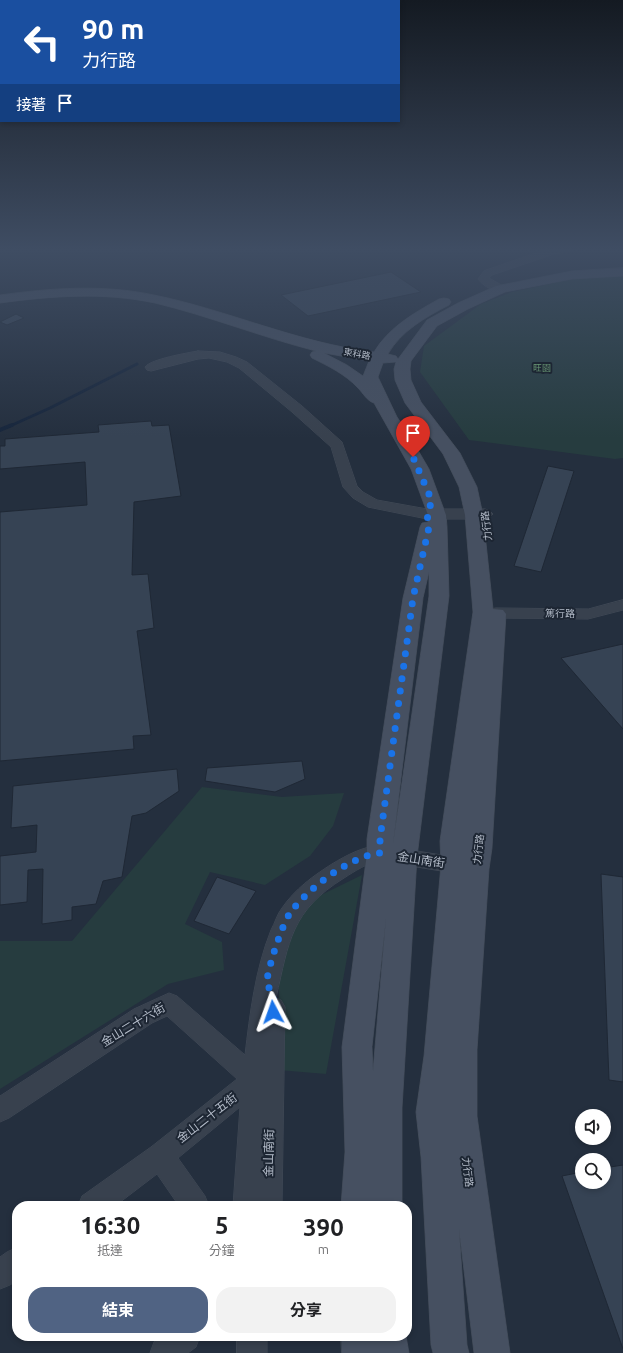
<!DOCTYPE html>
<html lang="zh-TW">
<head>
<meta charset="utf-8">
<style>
	body { margin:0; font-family:Ubuntu,"Noto Sans TC",sans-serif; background:#f2f2f2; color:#202124; height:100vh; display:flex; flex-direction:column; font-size:15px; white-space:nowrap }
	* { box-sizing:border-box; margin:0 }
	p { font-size:13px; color:#757577 }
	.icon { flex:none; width:22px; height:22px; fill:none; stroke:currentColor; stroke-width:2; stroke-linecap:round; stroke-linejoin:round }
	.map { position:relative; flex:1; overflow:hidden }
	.sheet { position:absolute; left:12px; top:1201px; width:400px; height:140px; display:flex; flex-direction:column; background:#fff; border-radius:16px; box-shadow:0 2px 6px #0003 }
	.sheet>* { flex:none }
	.hud { position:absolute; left:0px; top:0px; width:400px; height:122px; box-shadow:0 2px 6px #0003; background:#1a4fa0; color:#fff; overflow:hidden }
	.controls { position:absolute; left:575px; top:1109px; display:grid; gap:8px }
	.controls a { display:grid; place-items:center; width:36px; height:36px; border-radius:50%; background:#fff; box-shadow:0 2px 6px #0003; font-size:20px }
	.pin { position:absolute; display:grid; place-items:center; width:34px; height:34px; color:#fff; margin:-41px -17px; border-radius:50% 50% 50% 0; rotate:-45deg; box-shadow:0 0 4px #0007 }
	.pin .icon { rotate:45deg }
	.me { position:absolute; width:44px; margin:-22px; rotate:356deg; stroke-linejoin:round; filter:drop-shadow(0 0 3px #0008) }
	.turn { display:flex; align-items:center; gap:14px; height:84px; padding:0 16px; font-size:18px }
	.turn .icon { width:52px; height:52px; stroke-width:2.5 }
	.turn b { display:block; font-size:28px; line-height:34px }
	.then { display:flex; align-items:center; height:38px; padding:0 16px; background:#0003; gap:8px; font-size:15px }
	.eta { display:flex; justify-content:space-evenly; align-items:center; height:68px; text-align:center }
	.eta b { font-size:24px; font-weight:700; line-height:28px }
	.cta { display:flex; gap:8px; margin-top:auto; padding:8px 16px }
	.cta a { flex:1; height:46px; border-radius:16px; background:#506383; color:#fff; font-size:16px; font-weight:700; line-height:46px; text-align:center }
	.cta a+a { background:#f2f2f2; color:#202124 }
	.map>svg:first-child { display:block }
	.green { fill:#263c3f }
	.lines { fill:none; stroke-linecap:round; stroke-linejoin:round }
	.stream-far1 { stroke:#17263c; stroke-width:3 }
	.stream { stroke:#17263c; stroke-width:4 }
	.building { fill:#364354; stroke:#1f2835 }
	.street-casing { stroke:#414a57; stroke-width:1 }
	.secondary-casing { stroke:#414a57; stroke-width:1 }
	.street { fill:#38414e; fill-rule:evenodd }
	.secondary { fill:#465061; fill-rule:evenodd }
	.route { stroke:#1a73e8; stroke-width:7; stroke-dasharray:0 12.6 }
	.labels { text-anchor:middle; stroke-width:4; stroke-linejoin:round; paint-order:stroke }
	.far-street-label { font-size:9px; fill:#b4bcc9; stroke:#1d2633 }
	.far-park-label { font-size:9px; fill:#6b9a76; stroke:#1d2633 }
	.street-label { font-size:10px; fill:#b4bcc9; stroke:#1d2633 }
	.near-street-label { font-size:12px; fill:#b4bcc9; stroke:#1d2633 }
</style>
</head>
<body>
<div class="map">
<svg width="623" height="1353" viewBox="0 0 623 1353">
	<rect width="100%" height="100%" fill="#242f3e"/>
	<!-- green -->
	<path class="green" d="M 623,275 L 623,458 L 615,459 L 469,440 L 420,372 L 424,346 L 481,304 L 512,292 L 577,278 Z
		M 202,787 L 282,797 L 344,793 L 333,826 L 310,856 L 265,885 L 210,872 L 185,924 L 222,942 L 224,970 L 168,984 L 0,1089 L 0,941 L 72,941 Z
		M 362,875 L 326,1074 L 279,1070 L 279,968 L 296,914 L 319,896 Z"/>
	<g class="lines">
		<!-- stream-far1 -->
		<path class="stream-far1" d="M 10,426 L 50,408 L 137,364"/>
		<!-- stream -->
		<path class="stream" d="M 0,430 L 12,425"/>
	</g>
	<!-- building -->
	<path class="building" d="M 391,272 L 421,292 L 308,316 L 281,295 Z
		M 16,314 L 24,318 L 7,325 L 0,322 Z
		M 151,421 L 152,426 L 169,425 L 181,496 L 134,502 L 132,575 L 148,574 L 154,628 L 137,631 L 151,735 L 133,736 L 134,749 L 0,761 L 0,512 L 87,505 L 85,462 L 0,469 L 0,446 L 5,446 L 5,439 L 99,432 L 98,425 Z
		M 548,466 L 574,471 L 541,572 L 514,566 Z
		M 623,644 L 623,729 L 561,658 Z
		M 302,761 L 305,779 L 275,792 L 205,781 L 207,768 Z
		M 177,769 L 179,791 L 146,813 L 132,816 L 122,877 L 103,881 L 96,904 L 72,907 L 72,920 L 42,924 L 43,869 L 28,870 L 27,902 L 0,905 L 0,856 L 36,852 L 37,825 L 11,828 L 13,786 Z
		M 601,874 L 623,877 L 623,1082 L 609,1080 Z
		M 217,877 L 256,891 L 229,934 L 194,921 Z
		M 623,1165 L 623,1349 L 562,1176 L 582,1172 L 582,1182 L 604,1182 L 604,1168 Z"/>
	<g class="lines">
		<!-- street casing -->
		<g class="street-casing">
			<path id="street" d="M 548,249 L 573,249 L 572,251 L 554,254 L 492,275 L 489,278 L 505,287 L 507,289 L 505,291 C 496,294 483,286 478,279 L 484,271 Z
				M 198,351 L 220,352 L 236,357 L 247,362 L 302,406 L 342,442 L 357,486 L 363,492 L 377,500 L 427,509 L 485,509 L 490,511 L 493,514 L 490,517 L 485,519 L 427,519 L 368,507 L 353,498 L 343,487 L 331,447 L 292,412 L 239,368 L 227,362 L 209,358 L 198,359 L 151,371 L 147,370 L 145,367 C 151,359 187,353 198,351 Z
				M 623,600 L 623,610 L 588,619 L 496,618 L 490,617 L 488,613 L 490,609 L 496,608 L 588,609 Z
				M 380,845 L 466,859 L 474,861 L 477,867 L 474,873 L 466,875 L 380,861 C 367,863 355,871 344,878 C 291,911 289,941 276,998 L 281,1000 L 285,1007 L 282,1206 L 233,1206 L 240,1107 L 178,1158 L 205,1196 L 209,1206 L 179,1206 L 157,1174 L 115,1206 L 78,1206 L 82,1196 L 151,1147 L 237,1079 L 167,1016 L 152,1023 L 9,1118 L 0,1122 L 0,1096 L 134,1009 L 169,993 L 177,996 L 245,1055 C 250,1013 255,970 271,930 C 275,923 277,914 282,908 C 295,889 313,876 332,864 C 347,855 362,847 380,845 Z
				M 17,1248 L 17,1280 L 10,1285 L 0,1289 L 0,1257 L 7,1252 Z
				M 162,1336 L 200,1336 L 196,1347 L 188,1353 L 150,1353 L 154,1342 Z
				M 237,1336 L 267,1336 L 267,1353 L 237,1353 Z"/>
		</g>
		<!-- secondary casing -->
		<g class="secondary-casing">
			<path id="secondary" d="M 623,268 L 623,276 L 572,279 L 505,292 L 468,309 L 437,326 L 411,361 L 410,369 L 411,380 L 421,402 L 460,453 L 477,487 L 483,515 L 493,609 L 503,610 L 506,614 L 492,848 L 489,869 L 477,1050 L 477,1116 L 510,1353 L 474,1353 L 459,1229 L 467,1345 L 469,1353 L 433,1353 L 431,1345 L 421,1157 L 416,1112 L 424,1056 L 441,865 L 440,841 L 473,612 L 465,515 L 459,487 L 443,454 L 405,403 L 395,380 L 394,369 L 396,362 L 383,363 L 378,377 L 397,417 L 408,433 L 429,469 L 446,515 L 447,527 L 449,596 L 417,857 L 402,1108 L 402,1206 L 341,1206 L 345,1152 L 342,1047 L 367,853 L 367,839 L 403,598 L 420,527 L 422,523 L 428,522 L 428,515 L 411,469 L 374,403 C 367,401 363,393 358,388 C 345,374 328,366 312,358 L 310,355 L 312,352 L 316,351 C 261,337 209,316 155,303 C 104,292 51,296 0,303 L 0,295 C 51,288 103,284 154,295 C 228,310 298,343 374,352 C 389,327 414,313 439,299 L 444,298 L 449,299 L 451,302 L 449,305 C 426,317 401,331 388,354 L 396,356 L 398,359 L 427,320 L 458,303 L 496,286 L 572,271 ZM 324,353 L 369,361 L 363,376 L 347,365 ZM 429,572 L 429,596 L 393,844 L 423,598 ZM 386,918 L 373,1071 L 372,1047 Z
				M 341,1336 L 406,1336 L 409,1353 L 342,1353 Z"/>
		</g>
		<!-- street -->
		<use href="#street" class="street"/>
		<!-- secondary -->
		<use href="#secondary" class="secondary"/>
	</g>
	<!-- sky -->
	<linearGradient id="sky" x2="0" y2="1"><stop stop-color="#141a22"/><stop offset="0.57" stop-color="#3f4d63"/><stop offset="1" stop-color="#3f4d63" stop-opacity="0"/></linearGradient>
	<rect width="623" height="438" fill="url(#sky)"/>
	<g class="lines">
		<!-- route -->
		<path class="route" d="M 273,1012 C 273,1007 274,1001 273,997 C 272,991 266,985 267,980 C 269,965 282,925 290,913 C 309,888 348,857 380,853 L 380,839 L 413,598 L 429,527 L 427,514 L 432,501 L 413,457"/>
	</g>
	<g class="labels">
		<!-- far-street labels -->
		<g class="far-street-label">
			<text transform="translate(357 354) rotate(10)" y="3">東科路</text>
		</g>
		<!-- far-park labels -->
		<g class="far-park-label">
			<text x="542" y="371">旺園</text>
		</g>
		<!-- street labels -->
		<g class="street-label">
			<text transform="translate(486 526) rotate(-97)" y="4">力行路</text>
			<text transform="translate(560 613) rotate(1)" y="4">篤行路</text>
			<text transform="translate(478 849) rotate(-83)" y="4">力行路</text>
			<text transform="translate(468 1172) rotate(83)" y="4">力行路</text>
		</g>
		<!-- near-street labels -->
		<g class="near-street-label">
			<text transform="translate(421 860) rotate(9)" y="4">金山南街</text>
			<text transform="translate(133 1025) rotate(-31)" y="4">金山二十六街</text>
			<text transform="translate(207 1118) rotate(-38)" y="4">金山二十五街</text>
			<text transform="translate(269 1153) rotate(-89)" y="4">金山南街</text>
		</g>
	</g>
</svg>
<div class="controls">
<a><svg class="icon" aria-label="sound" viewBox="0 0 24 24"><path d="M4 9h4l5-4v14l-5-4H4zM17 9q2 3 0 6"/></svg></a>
<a><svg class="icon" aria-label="search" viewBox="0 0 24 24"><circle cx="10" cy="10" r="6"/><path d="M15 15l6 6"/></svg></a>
</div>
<div class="pin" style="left:413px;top:457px;background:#d93025"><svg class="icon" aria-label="arrive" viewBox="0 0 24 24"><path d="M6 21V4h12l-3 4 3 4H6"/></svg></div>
<svg class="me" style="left:273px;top:1012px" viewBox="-20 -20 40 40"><path d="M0-17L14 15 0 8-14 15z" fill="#1a73e8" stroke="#fff" stroke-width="4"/></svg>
<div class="hud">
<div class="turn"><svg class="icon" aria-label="left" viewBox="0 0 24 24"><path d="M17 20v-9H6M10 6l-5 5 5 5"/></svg><div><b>90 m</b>力行路</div></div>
<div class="then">接著<svg class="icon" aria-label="arrive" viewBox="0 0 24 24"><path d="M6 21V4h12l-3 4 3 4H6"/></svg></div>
</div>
<section class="sheet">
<div class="eta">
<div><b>16:30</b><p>抵達</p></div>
<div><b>5</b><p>分鐘</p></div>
<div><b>390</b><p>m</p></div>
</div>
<div class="cta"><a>結束</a><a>分享</a></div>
</section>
</div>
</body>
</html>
